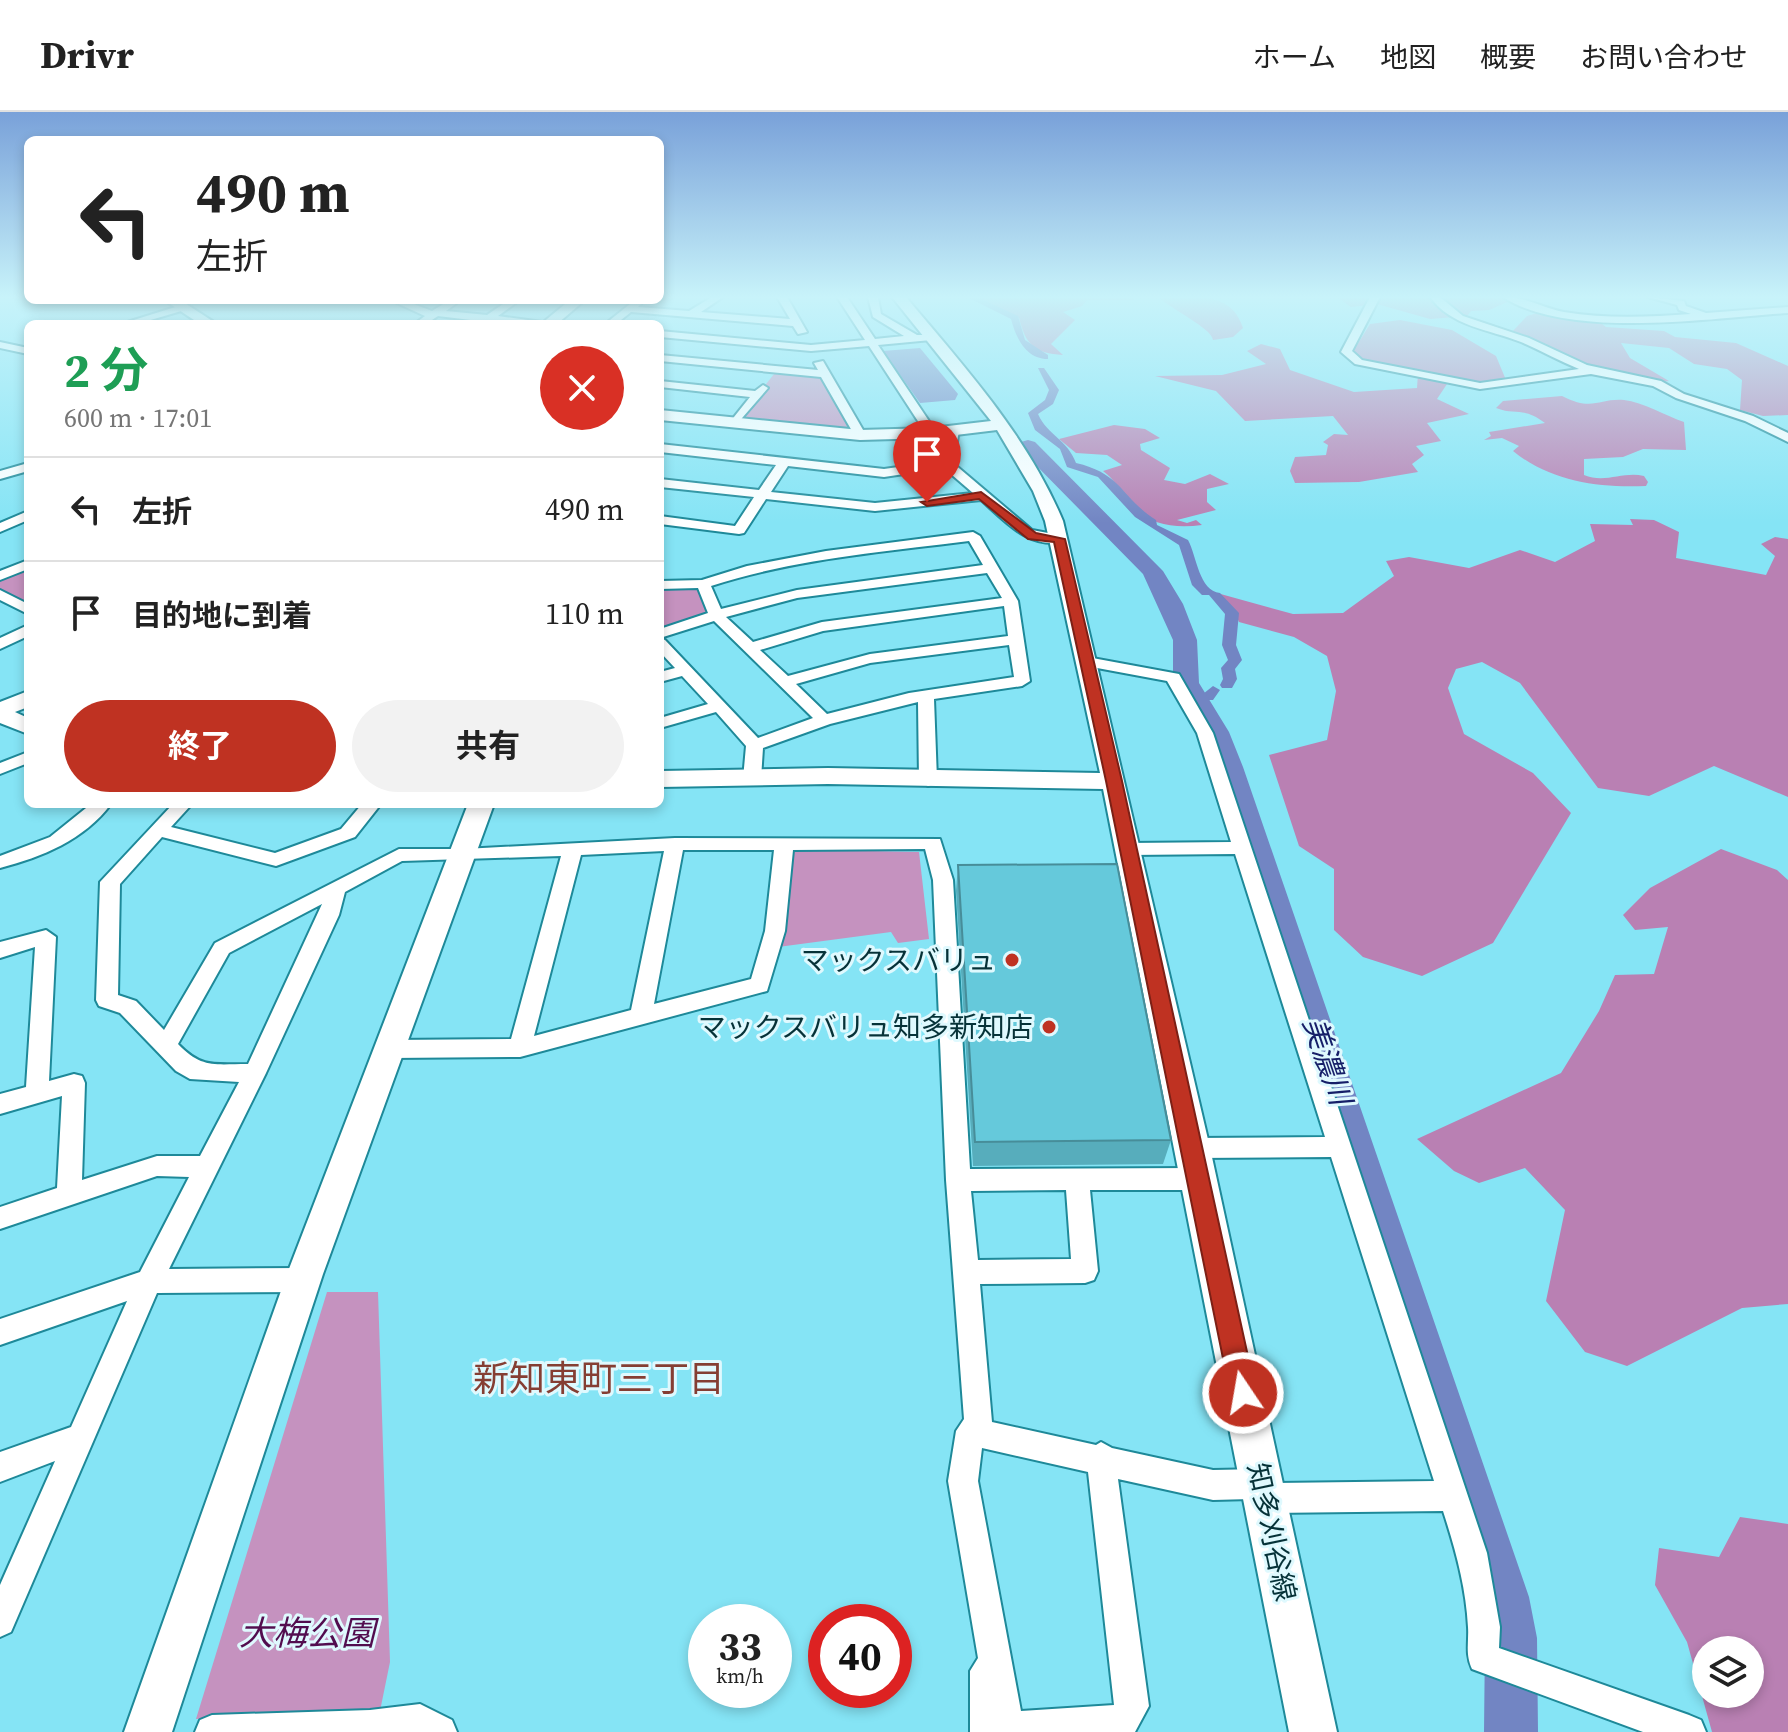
<!DOCTYPE html>
<html lang="ja">
<head>
<meta charset="utf-8">
<style>
	body { margin:0; font-family:"Source Serif 4","Noto Sans JP",serif; background:#f2f2f2; color:#222; height:100vh; display:flex; flex-direction:column; font-size:30px; white-space:nowrap }
	* { box-sizing:border-box; margin:0 }
	p { font-size:26px; color:#767676 }
	.icon { flex:none; width:44px; height:44px; fill:none; stroke:currentColor; stroke-width:2; stroke-linecap:round; stroke-linejoin:round }
	.map { position:relative; flex:1; overflow:hidden }
	.side { position:absolute; left:24px; top:208px; width:640px; height:488px; display:flex; flex-direction:column; background:#fff; border-radius:12px; box-shadow:0 4px 12px #0003 }
	.side>* { flex:none }
	.guide { position:absolute; left:24px; top:24px; width:640px; height:168px; border-radius:12px; box-shadow:0 4px 12px #0003; background:#fff; color:#222; overflow:hidden }
	.tools { position:absolute; left:1692px; top:1524px; display:grid; gap:16px }
	.tools a { display:grid; place-items:center; width:72px; height:72px; border-radius:50%; background:#fff; box-shadow:0 4px 12px #0003; font-size:40px }
	.speed { position:absolute; left:688px; top:1492px; display:flex; gap:16px; font-size:40px; font-weight:700; text-align:center }
	.speed>* { display:grid; place-content:center; width:104px; height:104px; border-radius:50%; background:#fff; box-shadow:0 4px 12px #0003; line-height:1 }
	.speed small { font-size:20px; font-weight:400 }
	.speed .limit { border:12px solid #d22; background:#fff; color:#111 }
	.pin { position:absolute; display:grid; place-items:center; width:68px; height:68px; color:#fff; margin:-82px -34px; border-radius:50% 50% 50% 0; rotate:-45deg; box-shadow:0 0 8px #0007 }
	.pin .icon { rotate:45deg }
	.me { position:absolute; width:88px; margin:-44px; rotate:348deg; stroke-linejoin:round; filter:drop-shadow(0 0 6px #0008) }
	.turn { display:flex; align-items:center; gap:28px; height:168px; padding:0 40px; font-size:36px }
	.turn .icon { width:104px; height:104px; stroke-width:2.5 }
	.turn b { display:block; font-size:56px; line-height:68px }
	.round { display:grid; place-items:center; flex:none; width:84px; height:84px; border-radius:42px; background:#f2f2f2 }
	.headline { display:flex; align-items:center; justify-content:space-between; height:136px; padding:0 40px }
	h1 { font-size:48px; font-weight:700; line-height:60px; color:#1e9e55 }
	.primary-button { display:flex; gap:16px; margin-top:auto; padding:16px 40px }
	.primary-button a { flex:1; height:92px; border-radius:48px; background:#bf3222; color:#fff; font-size:32px; font-weight:700; line-height:92px; text-align:center }
	.primary-button a+a { background:#f2f2f2; color:#222 }
	ul { padding:0; list-style:none }
	li { display:flex; align-items:center; gap:24px; height:104px; padding:0 40px; border-top:2px solid #e0e0e0 }
	li div { flex:1 }
	li b { display:block; font-size:30px }
	li em { font-style:normal }
	header { display:flex; align-items:center; gap:48px; box-sizing:border-box; height:112px; padding:0 40px; background:#fff; border-bottom:2px solid #e0e0e0 }
	header strong { font-size:38px }
	nav { display:flex; gap:44px; margin-inline-start:auto; font-size:28px }
	.map>svg:first-child { display:block }
	.green { fill:#c592bf }
	.forest { fill:#b980b3; fill-rule:evenodd }
	.water { fill:#7285c3 }
	.lines { fill:none; stroke-linecap:round; stroke-linejoin:round }
	.canal { fill:#7285c3; fill-rule:evenodd }
	.river { fill:#7285c3; fill-rule:evenodd }
	.street-casing { stroke:#1e8999; stroke-width:4 }
	.secondary-casing { stroke:#1e8999; stroke-width:4 }
	.street { fill:#fff; fill-rule:evenodd }
	.secondary { fill:#fff; fill-rule:evenodd }
	.wall { fill:#57adbc }
	.building { fill:#65c9db; stroke:#478d99; stroke-width:2 }
	.route { fill:#bf3222; stroke:#7c2016; stroke-width:2 }
	.poi-dot { fill:#bf3222; stroke:#dff9fe; stroke-width:3 }
	.labels { text-anchor:middle; stroke-width:6; stroke-linejoin:round; paint-order:stroke }
	.poi-label { font-size:28px; fill:#063238; stroke:#dff9fe; text-anchor:end }
	.street-label { font-size:28px; fill:#063238; stroke:#dff9fe }
	.water-label { font-size:30px; font-style:italic; fill:#161f68; stroke:#dff9fe }
	.near-park-label { font-size:34px; font-style:italic; fill:#520d4f; stroke:#dff9fe }
	.near-neighbourhood-label { font-size:36px; fill:#853e33; stroke:#dff9fe }
</style>
</head>
<body>
<header>
<strong>Drivr</strong>
<nav><a>ホーム</a><a>地図</a><a>概要</a><a>お問い合わせ</a></nav>
</header>
<div class="map">
<svg width="1788" height="1620" viewBox="0 0 1788 1620">
	<rect width="100%" height="100%" fill="#85e4f5"/>
	<!-- green -->
	<path class="green" d="M 778,257 L 826,262 L 860,323 L 736,310 Z
		M 28,452 L 28,498 L 0,482 L 0,464 Z
		M 703,472 L 716,503 L 660,522 L 660,473 Z
		M 781,737 L 919,740 L 929,827 L 898,831 L 891,820 L 778,835 Z
		M 327,1180 L 378,1180 L 390,1550 L 380,1599 L 196,1607 Z"/>
	<!-- forest -->
	<path class="forest" d="M 1128,185 L 1135,188 L 1087,188 L 1082,194 L 1063,200 L 1075,208 L 1051,232 L 1063,243 C 1034,241 1026,233 1019,206 L 974,186 Z
		M 1159,185 C 1193,185 1231,178 1243,216 L 1233,225 L 1213,228 C 1212,216 1170,197 1159,185 Z
		M 1337,185 L 1505,185 L 1514,187 L 1489,198 L 1471,199 L 1467,204 L 1430,207 L 1377,192 L 1351,195 Z
		M 1544,199 L 1594,206 L 1606,215 L 1664,219 L 1675,225 L 1736,231 L 1788,254 L 1788,303 L 1763,304 L 1740,298 L 1742,268 L 1727,257 L 1694,252 L 1669,236 L 1621,231 L 1630,246 L 1669,269 L 1661,270 L 1595,259 L 1512,220 L 1527,204 Z
		M 1400,208 L 1452,218 L 1496,244 L 1506,268 L 1447,272 L 1437,287 L 1469,302 L 1427,311 L 1441,329 L 1416,334 L 1424,343 L 1412,352 L 1418,360 L 1359,370 L 1295,371 L 1290,359 L 1295,345 L 1326,343 L 1328,333 L 1323,330 L 1334,322 L 1348,323 L 1333,304 L 1245,309 L 1216,279 L 1155,264 L 1222,263 L 1266,252 L 1247,239 L 1261,232 L 1280,237 L 1290,258 L 1354,280 L 1417,276 L 1418,261 L 1363,249 L 1352,241 L 1370,212 Z
		M 1562,284 C 1593,300 1599,286 1624,288 C 1643,290 1666,304 1684,310 L 1686,338 L 1643,337 L 1623,345 L 1584,347 L 1584,363 C 1605,372 1623,359 1644,364 L 1648,370 L 1646,374 C 1599,376 1551,370 1513,339 L 1519,334 L 1502,326 L 1484,328 L 1491,324 L 1489,320 L 1545,311 C 1523,294 1517,304 1496,296 L 1503,289 Z
		M 1114,313 L 1145,317 L 1160,326 L 1140,332 L 1141,338 L 1170,356 L 1164,368 L 1185,372 L 1210,362 L 1229,372 L 1207,377 L 1207,390 L 1216,398 L 1177,408 L 1187,411 L 1196,408 L 1202,413 C 1170,417 1143,412 1123,383 C 1116,373 1114,367 1103,359 L 1122,353 L 1107,343 L 1076,341 L 1059,327 Z
		M 1630,407 L 1654,408 L 1679,420 L 1676,446 L 1766,463 L 1775,444 L 1761,432 L 1775,425 L 1788,427 L 1788,685 L 1714,654 L 1649,684 L 1598,676 L 1520,571 L 1482,550 L 1456,557 L 1448,576 L 1464,622 L 1533,661 L 1571,701 L 1493,831 L 1422,864 L 1363,845 L 1334,818 L 1334,757 L 1299,734 L 1269,643 L 1327,628 L 1336,579 L 1327,544 L 1294,525 L 1239,510 L 1232,495 L 1217,481 L 1293,502 L 1343,501 L 1394,464 L 1386,449 L 1409,445 L 1469,456 L 1520,438 L 1555,450 L 1595,429 L 1590,412 L 1633,413 Z
		M 1721,737 L 1777,758 L 1788,768 L 1788,1192 L 1742,1196 L 1627,1254 L 1585,1240 L 1546,1189 L 1565,1098 L 1525,1056 L 1479,1071 L 1454,1059 L 1417,1027 L 1561,961 L 1599,899 L 1615,863 L 1654,862 L 1668,815 L 1635,818 L 1623,803 L 1650,776 Z
		M 1740,1405 L 1788,1412 L 1788,1620 L 1712,1620 L 1687,1530 L 1655,1473 L 1659,1436 L 1719,1445 ZM 1706,1538 L 1750,1538 L 1750,1582 L 1706,1582 Z"/>
	<!-- water -->
	<path class="water" d="M 920,236 L 958,282 L 955,288 L 920,291 L 883,239 Z"/>
	<g class="lines">
		<!-- canal -->
		<path class="canal" d="M 967,185 L 977,185 L 1018,204 L 1025,228 L 1048,243 L 1048,247 C 1026,247 1016,226 1011,207 Z
			M 1038,256 L 1044,256 L 1059,278 L 1053,292 L 1038,302 C 1048,324 1067,327 1076,351 C 1123,362 1120,385 1156,408 L 1157,413 L 1188,428 C 1197,445 1199,479 1220,481 L 1239,501 L 1236,533 L 1242,548 L 1235,557 L 1237,567 L 1232,576 L 1222,576 L 1220,573 L 1223,567 L 1221,556 L 1228,548 L 1222,533 L 1225,502 L 1209,483 L 1202,483 L 1192,473 L 1179,433 L 1135,405 L 1098,365 L 1067,355 L 1060,337 L 1035,318 L 1028,301 L 1045,288 L 1049,278 Z
			M 1213,574 L 1220,578 L 1213,588 L 1203,588 L 1203,582 Z"/>
		<!-- river -->
		<path class="river" d="M 1028,328 L 1035,330 L 1163,459 L 1183,492 L 1197,528 L 1199,571 L 1229,620 L 1243,655 L 1529,1485 L 1537,1526 L 1538,1620 L 1484,1620 L 1485,1526 L 1479,1485 L 1215,655 L 1203,620 L 1173,571 L 1173,528 L 1143,462 L 1021,338 L 1018,334 L 1021,330 Z"/>
		<!-- street casing -->
		<g class="street-casing">
			<path id="street" d="M 712,185 L 723,185 L 701,200 L 790,207 L 777,185 L 787,185 L 807,220 L 798,222 L 793,214 L 631,200 L 616,212 L 605,212 L 635,188 L 643,190 L 638,195 L 689,199 Z
				M 837,185 L 847,185 L 875,227 L 904,224 L 873,205 L 868,185 L 878,185 L 881,202 L 917,223 L 935,223 L 931,228 L 878,233 L 937,321 L 935,323 L 927,323 L 869,234 L 811,239 L 660,225 L 660,219 L 811,233 L 865,228 Z
				M 1370,185 L 1380,185 L 1352,239 L 1362,248 L 1480,271 L 1579,257 C 1559,249 1540,238 1521,230 C 1488,217 1452,215 1430,185 L 1440,185 L 1463,204 L 1529,226 L 1587,253 L 1661,269 L 1684,282 L 1753,304 L 1788,321 L 1788,330 L 1745,309 L 1676,286 L 1653,274 L 1591,262 L 1480,277 L 1355,252 L 1341,240 Z
				M 1503,185 C 1524,184 1543,196 1564,200 C 1606,207 1650,205 1691,202 L 1679,198 L 1677,193 L 1648,185 L 1684,189 L 1686,194 L 1706,201 L 1788,195 L 1788,201 C 1712,206 1569,228 1503,185 Z
				M 390,188 L 403,188 L 432,199 L 450,188 L 461,188 L 446,199 L 487,203 L 509,188 L 520,188 L 498,204 L 557,212 L 487,210 L 438,204 L 426,212 L 414,212 L 425,204 Z
				M 185,192 L 188,197 L 137,212 L 121,212 Z
				M 0,230 L 28,236 L 28,242 L 0,236 Z
				M 660,243 L 818,258 L 814,251 L 823,249 L 866,323 L 856,326 L 821,265 L 660,249 Z
				M 660,269 L 755,279 L 763,273 L 768,276 L 736,313 L 730,310 L 750,285 L 660,275 Z
				M 953,315 L 959,319 L 953,351 L 1032,418 L 1064,424 L 1064,430 C 1028,437 1006,410 981,388 L 875,399 L 766,387 L 744,421 L 739,422 L 660,412 L 660,404 L 735,414 L 754,385 L 660,375 L 660,367 L 759,378 L 776,353 L 660,340 L 660,332 L 884,357 L 941,349 C 942,338 941,320 953,315 ZM 788,354 L 884,365 L 944,356 L 973,381 L 875,391 L 771,380 Z
				M 28,351 L 28,359 L 0,367 L 0,359 Z
				M 28,399 L 28,408 L 0,420 L 0,411 Z
				M 973,420 L 980,424 L 1018,489 L 1030,569 L 1022,574 L 934,587 L 937,668 L 934,672 L 928,674 L 919,668 L 918,590 L 830,612 L 763,636 L 761,667 L 752,673 L 743,667 L 746,634 L 716,600 L 660,616 L 660,606 L 708,592 L 682,564 L 660,570 L 660,560 L 675,556 L 660,540 L 660,517 L 708,501 L 698,476 L 660,477 L 660,469 L 702,468 L 747,454 L 826,439 ZM 969,429 L 983,453 L 797,478 L 721,497 L 711,474 C 794,447 882,440 969,429 ZM 987,461 L 1002,486 L 822,510 L 753,530 L 726,505 L 797,486 ZM 1004,494 L 1008,524 L 870,542 L 788,564 L 760,538 L 823,519 ZM 714,509 L 813,606 L 758,626 L 665,528 L 660,526 ZM 1009,533 L 1014,565 L 909,581 L 827,602 L 796,572 L 870,551 Z
				M 28,448 L 28,457 L 0,468 L 0,459 Z
				M 0,478 L 28,492 L 28,502 L 0,488 Z
				M 28,513 L 28,524 L 0,537 L 0,526 Z
				M 1087,545 L 1179,562 L 1213,621 L 1487,1441 L 1500,1515 L 1499,1536 L 1689,1603 L 1701,1608 L 1706,1620 L 1643,1620 L 1472,1557 C 1465,1542 1469,1530 1468,1515 C 1466,1475 1455,1436 1443,1399 L 1265,1401 L 1254,1397 L 1251,1387 L 1213,1388 L 1118,1367 L 1149,1594 L 1135,1620 L 970,1620 L 970,1559 L 978,1546 L 948,1369 L 956,1319 L 964,1307 L 946,1068 L 933,768 L 925,737 L 793,738 L 785,819 L 767,879 L 520,945 L 390,946 L 382,943 L 379,937 L 382,931 L 390,928 L 511,927 L 561,744 L 402,749 L 345,780 L 339,803 L 266,961 L 169,1157 L 303,1156 L 312,1159 L 316,1168 L 312,1177 L 303,1180 L 157,1181 L 11,1520 L 0,1525 L 0,1473 L 55,1349 L 0,1370 L 0,1340 L 71,1315 L 127,1189 L 0,1233 L 0,1207 L 140,1160 L 189,1065 L 157,1064 L 0,1117 L 0,1095 L 57,1076 L 62,984 L 0,1002 L 0,982 L 26,975 L 35,835 L 0,846 L 0,830 L 46,818 L 56,825 L 49,969 L 74,962 L 82,964 L 85,971 L 82,1068 L 157,1044 L 200,1044 L 239,970 L 190,967 L 176,959 L 120,901 L 99,894 L 96,888 L 100,770 L 173,692 L 192,692 L 171,715 L 275,741 L 341,717 L 362,692 L 381,692 L 355,725 L 276,754 L 162,725 L 120,772 L 118,883 L 136,889 L 164,918 L 215,831 L 399,737 L 464,737 L 675,726 L 940,727 L 953,768 L 970,1057 L 1199,1056 L 1208,1059 L 1211,1067 L 1208,1075 L 1199,1078 L 1090,1078 L 1098,1159 L 1094,1168 L 1085,1171 L 980,1172 L 992,1310 L 1096,1333 L 1101,1330 L 1112,1336 L 1213,1358 L 1262,1357 L 1272,1362 L 1276,1371 L 1434,1369 L 1331,1045 L 1193,1046 L 1185,1043 L 1181,1036 L 1185,1029 L 1193,1026 L 1325,1025 L 1235,742 L 1129,743 L 1120,737 L 1129,731 L 1231,730 L 1197,621 L 1167,569 L 1081,553 L 1081,547 ZM 683,738 L 774,738 L 765,819 L 751,867 L 654,892 ZM 664,739 L 631,898 L 534,924 L 581,743 ZM 322,792 L 248,952 C 215,952 202,957 178,932 L 229,841 ZM 1066,1078 L 1071,1147 L 978,1148 L 971,1079 ZM 982,1336 L 1088,1360 L 1114,1593 L 1021,1599 L 978,1369 Z
				M 28,640 L 28,651 L 0,662 L 0,651 Z
				M 91,692 L 111,692 C 84,728 42,745 0,756 L 0,744 L 50,725 Z
				M 420,1592 L 452,1608 L 457,1620 L 195,1620 L 200,1608 L 212,1603 L 370,1598 Z"/>
		</g>
		<!-- secondary casing -->
		<g class="secondary-casing">
			<path id="secondary" d="M 892,185 L 906,185 C 965,256 1027,323 1063,409 L 1210,1036 L 1337,1620 L 1289,1620 L 1103,677 L 828,672 L 660,675 L 660,659 L 828,656 L 1100,661 L 1045,409 L 1033,379 L 997,318 L 931,326 L 860,328 L 660,308 L 660,298 L 860,318 L 931,316 L 991,309 Z
				M 164,188 L 180,188 L 217,212 L 200,212 Z
				M 570,188 L 585,188 L 557,212 L 541,212 Z
				M 28,579 L 28,595 L 15,600 L 28,606 L 28,622 L 0,611 L 0,590 Z
				M 468,692 L 494,692 L 323,1162 L 172,1620 L 124,1620 L 287,1162 Z"/>
		</g>
		<!-- street -->
		<use href="#street" class="street"/>
		<!-- secondary -->
		<use href="#secondary" class="secondary"/>
	</g>
	<!-- wall -->
	<path class="wall" d="M 958,753 L 1171,1028 L 1163,1052 L 973,1054 L 956,779 Z"/>
	<!-- building -->
	<path class="building" d="M 1117,752 L 1171,1028 L 975,1030 L 958,753 Z"/>
	<!-- sky -->
	<linearGradient id="sky" x2="0" y2="1"><stop stop-color="#79a1d9"/><stop offset="0.45" stop-color="#c8f3fa"/><stop offset="1" stop-color="#c8f3fa" stop-opacity="0"/></linearGradient>
	<rect width="1788" height="411" fill="url(#sky)"/>
	<!-- route -->
	<path class="route" d="M 981,380 L 1036,421 L 1065,427 L 1122,669 L 1256,1281 L 1252,1290 L 1243,1294 L 1234,1290 L 1230,1281 L 1106,669 L 1054,430 L 1028,427 L 979,387 L 927,394 L 921,390 Z"/>
	<!-- markers -->
	<g class="poi-dot">
		<circle cx="1012" cy="848" r="8"/>
		<circle cx="1049" cy="915" r="8"/>
	</g>
	<g class="labels">
		<!-- poi labels -->
		<g class="poi-label">
			<text x="996" y="858">マックスバリュ</text>
			<text x="1033" y="925">マックスバリュ知多新知店</text>
		</g>
		<!-- street labels -->
		<g class="street-label">
			<text transform="translate(1272 1420) rotate(78)" y="10">知多刈谷線</text>
		</g>
		<!-- water labels -->
		<g class="water-label">
			<text transform="translate(1327 949) rotate(71)" y="10">美濃川</text>
		</g>
		<!-- near-park labels -->
		<g class="near-park-label">
			<text x="307" y="1533">大梅公園</text>
		</g>
		<!-- near-neighbourhood labels -->
		<g class="near-neighbourhood-label">
			<text x="599" y="1279">新知東町三丁目</text>
		</g>
	</g>
</svg>
<div class="tools">
<a><svg class="icon" aria-label="layers" viewBox="0 0 24 24"><path d="M12 4l9 5-9 5-9-5zM3 14l9 5 9-5"/></svg></a>
</div>
<div class="speed"><div>33<small>km/h</small></div><div class="limit">40</div></div>
<div class="pin" style="left:927px;top:390px;background:#d93025"><svg class="icon" aria-label="arrive" viewBox="0 0 24 24"><path d="M6 21V4h12l-3 4 3 4H6"/></svg></div>
<svg class="me" style="left:1243px;top:1281px" viewBox="-20 -20 40 40"><circle r="17" fill="#bf3222" stroke="#fff" stroke-width="3"/><path d="M0-11L8 9 0 5-8 9z" fill="#fff"/></svg>
<div class="guide">
<div class="turn"><svg class="icon" aria-label="left" viewBox="0 0 24 24"><path d="M17 20v-9H6M10 6l-5 5 5 5"/></svg><div><b>490 m</b>左折</div></div>
</div>
<section class="side">
<div class="headline"><div><h1>2 分</h1><p>600 m · 17:01</p></div><a class="round" style="background:#d93025;color:#fff"><svg class="icon" aria-label="close" viewBox="0 0 24 24"><path d="M6 6l12 12M18 6L6 18"/></svg></a></div>
<ul>
<li><svg class="icon" aria-label="left" viewBox="0 0 24 24"><path d="M17 20v-9H6M10 6l-5 5 5 5"/></svg><div><b>左折</b></div><em>490 m</em></li>
<li><svg class="icon" aria-label="arrive" viewBox="0 0 24 24"><path d="M6 21V4h12l-3 4 3 4H6"/></svg><div><b>目的地に到着</b></div><em>110 m</em></li>
</ul>
<div class="primary-button"><a>終了</a><a>共有</a></div>
</section>
</div>
</body>
</html>
